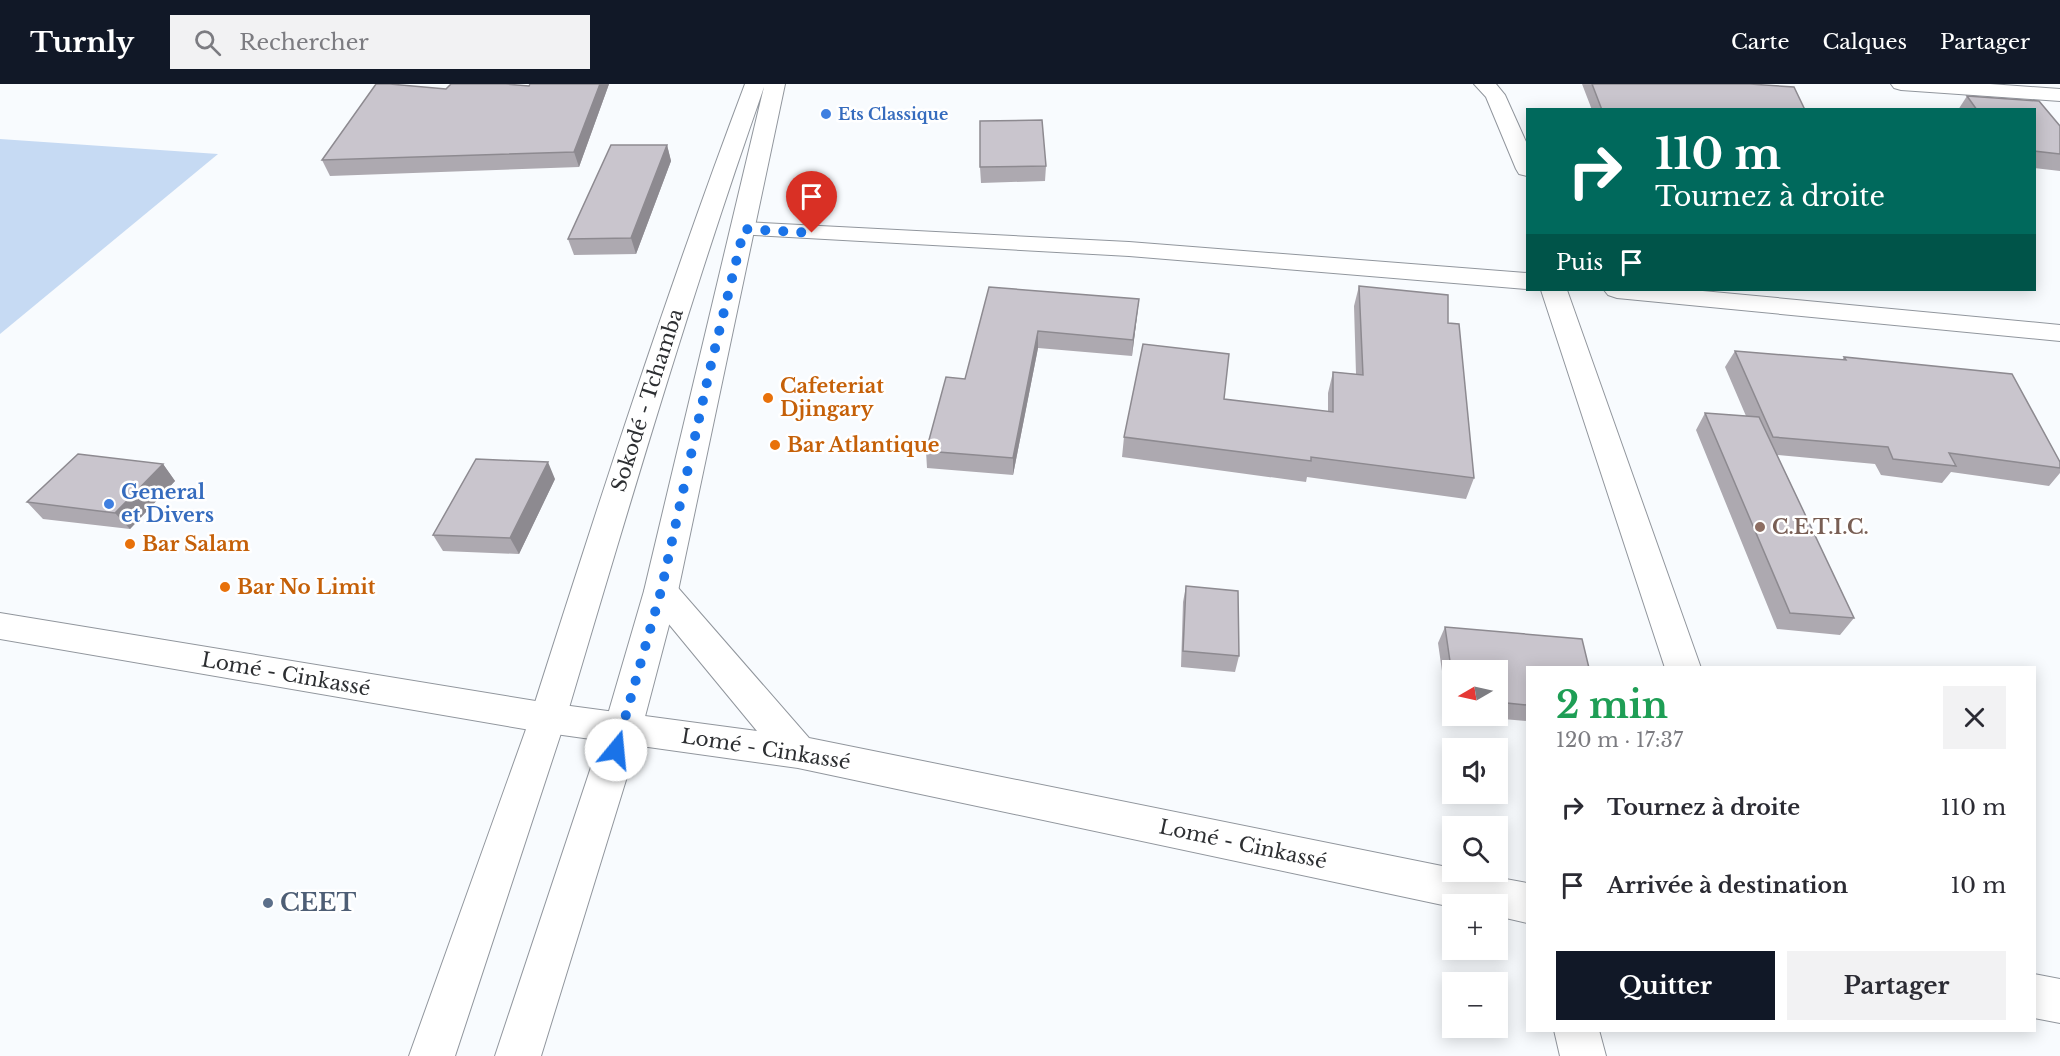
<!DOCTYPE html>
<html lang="fr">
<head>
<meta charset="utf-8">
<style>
	body { margin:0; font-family:"Libre Baskerville",serif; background:#f2f2f3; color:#2b2b33; height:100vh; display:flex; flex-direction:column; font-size:22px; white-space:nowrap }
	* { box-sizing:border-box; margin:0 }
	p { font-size:20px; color:#7c7c81 }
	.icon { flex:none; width:33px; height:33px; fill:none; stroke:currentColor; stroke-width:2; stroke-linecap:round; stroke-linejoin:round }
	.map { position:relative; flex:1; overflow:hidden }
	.side { position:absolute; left:1526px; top:582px; width:510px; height:366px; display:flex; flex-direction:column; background:#fff; border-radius:0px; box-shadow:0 3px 15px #0003 }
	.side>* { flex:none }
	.top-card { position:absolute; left:1526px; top:24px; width:510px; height:183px; border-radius:0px; box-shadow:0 3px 15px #0003; background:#00695c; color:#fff; overflow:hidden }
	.needle { width:39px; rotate:261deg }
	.buttons { position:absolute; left:1442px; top:576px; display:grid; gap:12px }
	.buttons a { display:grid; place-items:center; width:66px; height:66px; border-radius:0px; background:#fff; box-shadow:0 3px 15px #0003; font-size:30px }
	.pin { position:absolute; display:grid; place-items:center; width:51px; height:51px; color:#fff; margin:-62px -26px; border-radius:50% 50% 50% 0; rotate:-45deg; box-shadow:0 0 6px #0007 }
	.pin .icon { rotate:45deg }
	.me { position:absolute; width:66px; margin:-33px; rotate:17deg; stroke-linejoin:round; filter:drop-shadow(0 0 4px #0008) }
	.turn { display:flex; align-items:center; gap:21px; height:126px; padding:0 30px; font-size:27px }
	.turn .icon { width:78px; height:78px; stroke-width:2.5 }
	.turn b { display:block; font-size:42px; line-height:51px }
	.then { display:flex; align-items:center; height:57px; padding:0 30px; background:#0003; gap:12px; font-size:22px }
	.round { display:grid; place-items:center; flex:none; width:63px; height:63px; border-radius:0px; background:#f2f2f3 }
	.summary { display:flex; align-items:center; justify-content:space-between; height:102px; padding:0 30px }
	h1 { font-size:36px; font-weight:700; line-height:45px; color:#1e9e55 }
	.cta { display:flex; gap:12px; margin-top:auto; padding:12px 30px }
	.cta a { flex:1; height:69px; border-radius:0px; background:#111827; color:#fff; font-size:24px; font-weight:700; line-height:69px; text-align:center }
	.cta a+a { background:#f2f2f3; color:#2b2b33 }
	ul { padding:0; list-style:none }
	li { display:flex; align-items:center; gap:18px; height:78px; padding:0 30px }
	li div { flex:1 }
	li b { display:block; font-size:22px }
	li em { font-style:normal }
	header { display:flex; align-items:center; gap:36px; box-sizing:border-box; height:84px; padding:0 30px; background:#111827; color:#fff }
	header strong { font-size:28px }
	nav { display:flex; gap:33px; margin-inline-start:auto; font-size:21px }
	.search { width:420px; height:54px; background:#f2f2f3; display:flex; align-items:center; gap:15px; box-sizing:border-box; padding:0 21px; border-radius:0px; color:#7c7c81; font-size:22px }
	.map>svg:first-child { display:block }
	.green { fill:#c6daf3 }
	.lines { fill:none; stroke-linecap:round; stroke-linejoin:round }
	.minor-casing { stroke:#91969d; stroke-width:2 }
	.secondary-casing { stroke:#91969d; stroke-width:2 }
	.primary-casing { stroke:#91969d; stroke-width:2 }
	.trunk-casing { stroke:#91969d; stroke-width:2 }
	.minor { fill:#fff; fill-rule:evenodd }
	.secondary { fill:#fff; fill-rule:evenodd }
	.primary { fill:#fff; fill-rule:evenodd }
	.trunk { fill:#fff; fill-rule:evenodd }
	.wall { fill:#ada9b0 }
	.shaded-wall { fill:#8d8a90 }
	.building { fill:#c9c5cd; stroke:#8d8a90; stroke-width:1.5 }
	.route { stroke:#1a73e8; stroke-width:10; stroke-dasharray:0 18 }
	.shop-dot { fill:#3f7fe0; stroke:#fff; stroke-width:2 }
	.food-dot { fill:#e8710a; stroke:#fff; stroke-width:2 }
	.education-dot { fill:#8d6e63; stroke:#fff; stroke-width:2 }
	.service-dot { fill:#5c6f8a; stroke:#fff; stroke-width:2 }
	.labels { text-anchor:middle; stroke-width:5; stroke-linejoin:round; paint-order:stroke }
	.far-shop-label { font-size:16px; font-weight:bold; fill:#366cbe; stroke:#fff; text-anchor:start }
	.food-label { font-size:20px; font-weight:bold; fill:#c56008; stroke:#fff; text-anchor:start }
	.street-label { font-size:20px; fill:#2d2f32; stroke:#fff }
	.shop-label { font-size:20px; font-weight:bold; fill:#366cbe; stroke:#fff; text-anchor:start }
	.education-label { font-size:20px; font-weight:bold; fill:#785e54; stroke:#fff; text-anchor:start }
	.near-service-label { font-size:24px; font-weight:bold; fill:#4e5e75; stroke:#fff; text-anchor:start }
</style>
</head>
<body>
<header>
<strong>Turnly</strong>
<div class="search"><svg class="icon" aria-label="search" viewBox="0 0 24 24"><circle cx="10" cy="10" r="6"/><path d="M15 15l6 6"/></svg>Rechercher</div>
<nav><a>Carte</a><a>Calques</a><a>Partager</a></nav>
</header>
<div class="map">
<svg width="2060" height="972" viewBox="0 0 2060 972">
	<rect width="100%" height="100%" fill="#f8fbfe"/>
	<!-- green -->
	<path class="green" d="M 0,55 L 218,70 L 0,250 Z"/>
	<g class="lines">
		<!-- minor casing -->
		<g class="minor-casing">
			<path id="minor" d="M 1474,0 L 1496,0 L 1505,11 L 1527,60 L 1527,92 L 1519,90 L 1516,85 L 1486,13 Z
				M 1891,0 L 1990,0 L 2060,5 L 2060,17 L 1901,6 L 1894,4 Z
				M 744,138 L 1129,158 L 1527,189 L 1527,205 L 1129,172 L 735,150 L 732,145 L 735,140 Z
				M 1541,206 L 1567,206 L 1701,584 L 1665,584 Z
				M 1604,206 L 1692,206 L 2060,241 L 2060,257 L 1617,214 L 1608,211 Z
				M 1554,946 L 1599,946 L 1606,972 L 1560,972 Z"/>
		</g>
		<!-- secondary casing -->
		<g class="secondary-casing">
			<path id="secondary" d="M 548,619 L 561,623 L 566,634 L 455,972 L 409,972 L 530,634 L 535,623 Z
				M 623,628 L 636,633 L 642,644 L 541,972 L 495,972 L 604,644 L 610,633 Z"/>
		</g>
		<!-- primary casing -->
		<g class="primary-casing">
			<path id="primary" d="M 745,0 L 785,0 L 678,507 L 642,644 L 636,655 L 623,660 L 610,655 L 604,644 L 644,507 L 764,3 C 691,211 629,422 566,634 L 561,645 L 548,649 L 535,645 L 530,634 C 598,421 666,209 745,0 Z"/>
		</g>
		<!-- trunk casing -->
		<g class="trunk-casing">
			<path id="trunk" d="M 661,494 L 673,498 L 809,654 L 1452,784 L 1452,788 L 1468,788 L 1527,799 L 1527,839 L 1497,832 L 1497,820 L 1452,820 L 1452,823 L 798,684 L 548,649 L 0,555 L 0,529 L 548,619 L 757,647 L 649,516 L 644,507 L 649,498 Z
				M 2034,890 L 2060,895 L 2060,939 L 2034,934 Z"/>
		</g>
		<!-- minor -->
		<use href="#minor" class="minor"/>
		<!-- secondary -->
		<use href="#secondary" class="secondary"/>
		<!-- primary -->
		<use href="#primary" class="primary"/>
		<!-- trunk -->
		<use href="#trunk" class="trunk"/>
	</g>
	<!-- wall -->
	<path class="wall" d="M 530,0 L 609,0 L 579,83 L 330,92 L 322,76 L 446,5 L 529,2 Z
		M 1582,0 L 1750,0 L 1805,26 L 1592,26 Z
		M 1967,12 L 2039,17 L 2060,42 L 2060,87 L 2034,84 L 2034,26 L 1958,26 Z
		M 667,61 L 671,77 L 636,170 L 574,171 L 568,155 Z
		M 1046,82 L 1045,97 L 981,99 L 980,83 Z
		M 1359,202 L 1448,239 L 1474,394 L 1466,415 L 1307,393 L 1306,398 L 1122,373 L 1124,353 L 1224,315 L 1328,328 L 1328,309 L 1333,288 L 1356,290 L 1354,222 Z
		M 989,203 L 1139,215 L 1132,272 L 1038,264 L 1013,391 L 927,384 L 926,367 L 965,295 Z
		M 1735,267 L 1842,276 L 1844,273 L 2060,378 L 2060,389 L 2049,402 L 1951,388 L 1942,399 L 1881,391 L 1875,380 L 1777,371 L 1854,534 L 1840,551 L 1777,545 L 1696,346 L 1705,329 L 1746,332 L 1725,283 Z
		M 163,380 L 175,397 L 130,445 L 43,435 L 27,418 Z
		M 555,395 L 519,470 L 443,467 L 433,451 Z
		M 1186,502 L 1239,572 L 1235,588 L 1181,583 L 1183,518 Z
		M 1445,543 L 1527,584 L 1527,637 L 1469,632 L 1497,632 L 1497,586 L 1452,586 L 1452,630 L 1448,629 L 1438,559 Z"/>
	<!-- shaded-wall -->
	<path class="shaded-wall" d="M 600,0 L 609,0 L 579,83 L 574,68 Z
		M 667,61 L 671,77 L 636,170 L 631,154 Z
		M 1139,215 L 1137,232 L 1132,272 L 1133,256 Z
		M 1038,247 L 1038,264 L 1013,391 L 1013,374 Z
		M 548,378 L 555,395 L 519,470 L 510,454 Z
		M 163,380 L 175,397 L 130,445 L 115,429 Z"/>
	<!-- building -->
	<path class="building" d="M 376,0 L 390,0 L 446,5 L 451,0 L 506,0 L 529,2 L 530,0 L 600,0 L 574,68 L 322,76 Z
		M 1592,0 L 1750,0 L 1794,3 L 1805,26 L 1602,26 Z
		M 1967,12 L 2039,17 L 2060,42 L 2060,70 L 2034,67 L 2034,26 L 1977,26 Z
		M 1042,36 L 1046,82 L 980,83 L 980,37 Z
		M 611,61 L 667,61 L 631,154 L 568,155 Z
		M 1359,202 L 1448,211 L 1448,239 L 1459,240 L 1474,394 L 1311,373 L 1311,377 L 1124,353 L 1143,260 L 1229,270 L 1224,315 L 1333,328 L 1333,288 L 1363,291 Z
		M 989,203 L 1139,215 L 1133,256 L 1038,247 L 1013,374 L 926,367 L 946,293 L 965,295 Z
		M 1735,267 L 1846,276 L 1844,273 L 2012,290 L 2060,378 L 2060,384 L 1949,369 L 1956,382 L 1893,375 L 1888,363 L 1773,353 Z
		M 1705,329 L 1759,333 L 1854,534 L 1790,529 Z
		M 78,370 L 163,380 L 115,429 L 27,418 Z
		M 476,375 L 548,378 L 510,454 L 433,451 Z
		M 1186,502 L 1238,507 L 1239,572 L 1183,567 Z
		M 1445,543 L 1582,555 L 1589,584 L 1527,584 L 1527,621 L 1497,618 L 1497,586 L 1452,586 L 1452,591 Z"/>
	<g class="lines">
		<!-- route -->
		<path class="route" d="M 616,666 L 661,507 L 709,289 L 744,145 L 812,149"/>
	</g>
	<!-- markers -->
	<g class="shop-dot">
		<circle cx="826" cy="30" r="6"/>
		<circle cx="109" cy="420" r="6"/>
	</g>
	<g class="food-dot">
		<circle cx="768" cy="314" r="6"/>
		<circle cx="775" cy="361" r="6"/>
		<circle cx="130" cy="460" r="6"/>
		<circle cx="225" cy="503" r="6"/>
	</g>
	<circle class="education-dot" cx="1760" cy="443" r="6"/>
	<circle class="service-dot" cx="268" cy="819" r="6"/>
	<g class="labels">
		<!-- far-shop labels -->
		<g class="far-shop-label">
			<text x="838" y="36">Ets Classique</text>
		</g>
		<!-- food labels -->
		<g class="food-label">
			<text x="780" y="309">Cafeteriat<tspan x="780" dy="23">Djingary</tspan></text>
			<text x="787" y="368">Bar Atlantique</text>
			<text x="142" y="467">Bar Salam</text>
			<text x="237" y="510">Bar No Limit</text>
		</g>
		<!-- street labels -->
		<g class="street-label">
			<text transform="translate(647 316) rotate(-72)" y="7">Sokodé - Tchamba</text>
			<text transform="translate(286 590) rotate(10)" y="7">Lomé - Cinkassé</text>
			<text transform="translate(766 665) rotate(9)" y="7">Lomé - Cinkassé</text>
			<text transform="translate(1243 760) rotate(12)" y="7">Lomé - Cinkassé</text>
		</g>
		<!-- shop labels -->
		<g class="shop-label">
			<text x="121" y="415">General<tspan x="121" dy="23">et Divers</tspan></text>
		</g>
		<!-- education labels -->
		<g class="education-label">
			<text x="1772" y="450">C.E.T.I.C.</text>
		</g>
		<!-- near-service labels -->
		<g class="near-service-label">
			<text x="280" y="827">CEET</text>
		</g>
	</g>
</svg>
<div class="buttons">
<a><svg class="needle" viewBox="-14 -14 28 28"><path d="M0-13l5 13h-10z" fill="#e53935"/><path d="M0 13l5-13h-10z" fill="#7c7c81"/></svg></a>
<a><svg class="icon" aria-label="sound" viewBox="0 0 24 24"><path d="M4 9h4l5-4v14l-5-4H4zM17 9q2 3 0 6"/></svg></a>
<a><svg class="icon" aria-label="search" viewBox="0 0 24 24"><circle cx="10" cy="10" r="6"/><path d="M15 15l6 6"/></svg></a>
<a>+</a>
<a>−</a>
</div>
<div class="pin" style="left:812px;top:149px;background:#d93025"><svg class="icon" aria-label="arrive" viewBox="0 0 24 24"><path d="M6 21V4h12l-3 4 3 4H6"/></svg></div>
<svg class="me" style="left:616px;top:666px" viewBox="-20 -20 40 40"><circle r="19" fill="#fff"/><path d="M0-13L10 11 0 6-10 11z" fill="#1a73e8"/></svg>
<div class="top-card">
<div class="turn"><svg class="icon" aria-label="right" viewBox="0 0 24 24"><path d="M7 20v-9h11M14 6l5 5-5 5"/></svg><div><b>110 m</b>Tournez à droite</div></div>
<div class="then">Puis<svg class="icon" aria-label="arrive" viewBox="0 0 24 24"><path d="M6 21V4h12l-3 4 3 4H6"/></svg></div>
</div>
<section class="side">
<div class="summary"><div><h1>2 min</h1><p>120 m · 17:37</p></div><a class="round"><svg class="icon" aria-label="close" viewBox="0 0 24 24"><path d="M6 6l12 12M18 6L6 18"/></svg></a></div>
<ul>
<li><svg class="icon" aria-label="right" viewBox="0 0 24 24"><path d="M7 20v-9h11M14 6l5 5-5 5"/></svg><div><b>Tournez à droite</b></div><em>110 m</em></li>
<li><svg class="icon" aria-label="arrive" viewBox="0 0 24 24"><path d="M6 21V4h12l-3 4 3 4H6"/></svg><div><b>Arrivée à destination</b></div><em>10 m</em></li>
</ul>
<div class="cta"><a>Quitter</a><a>Partager</a></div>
</section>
</div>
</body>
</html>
